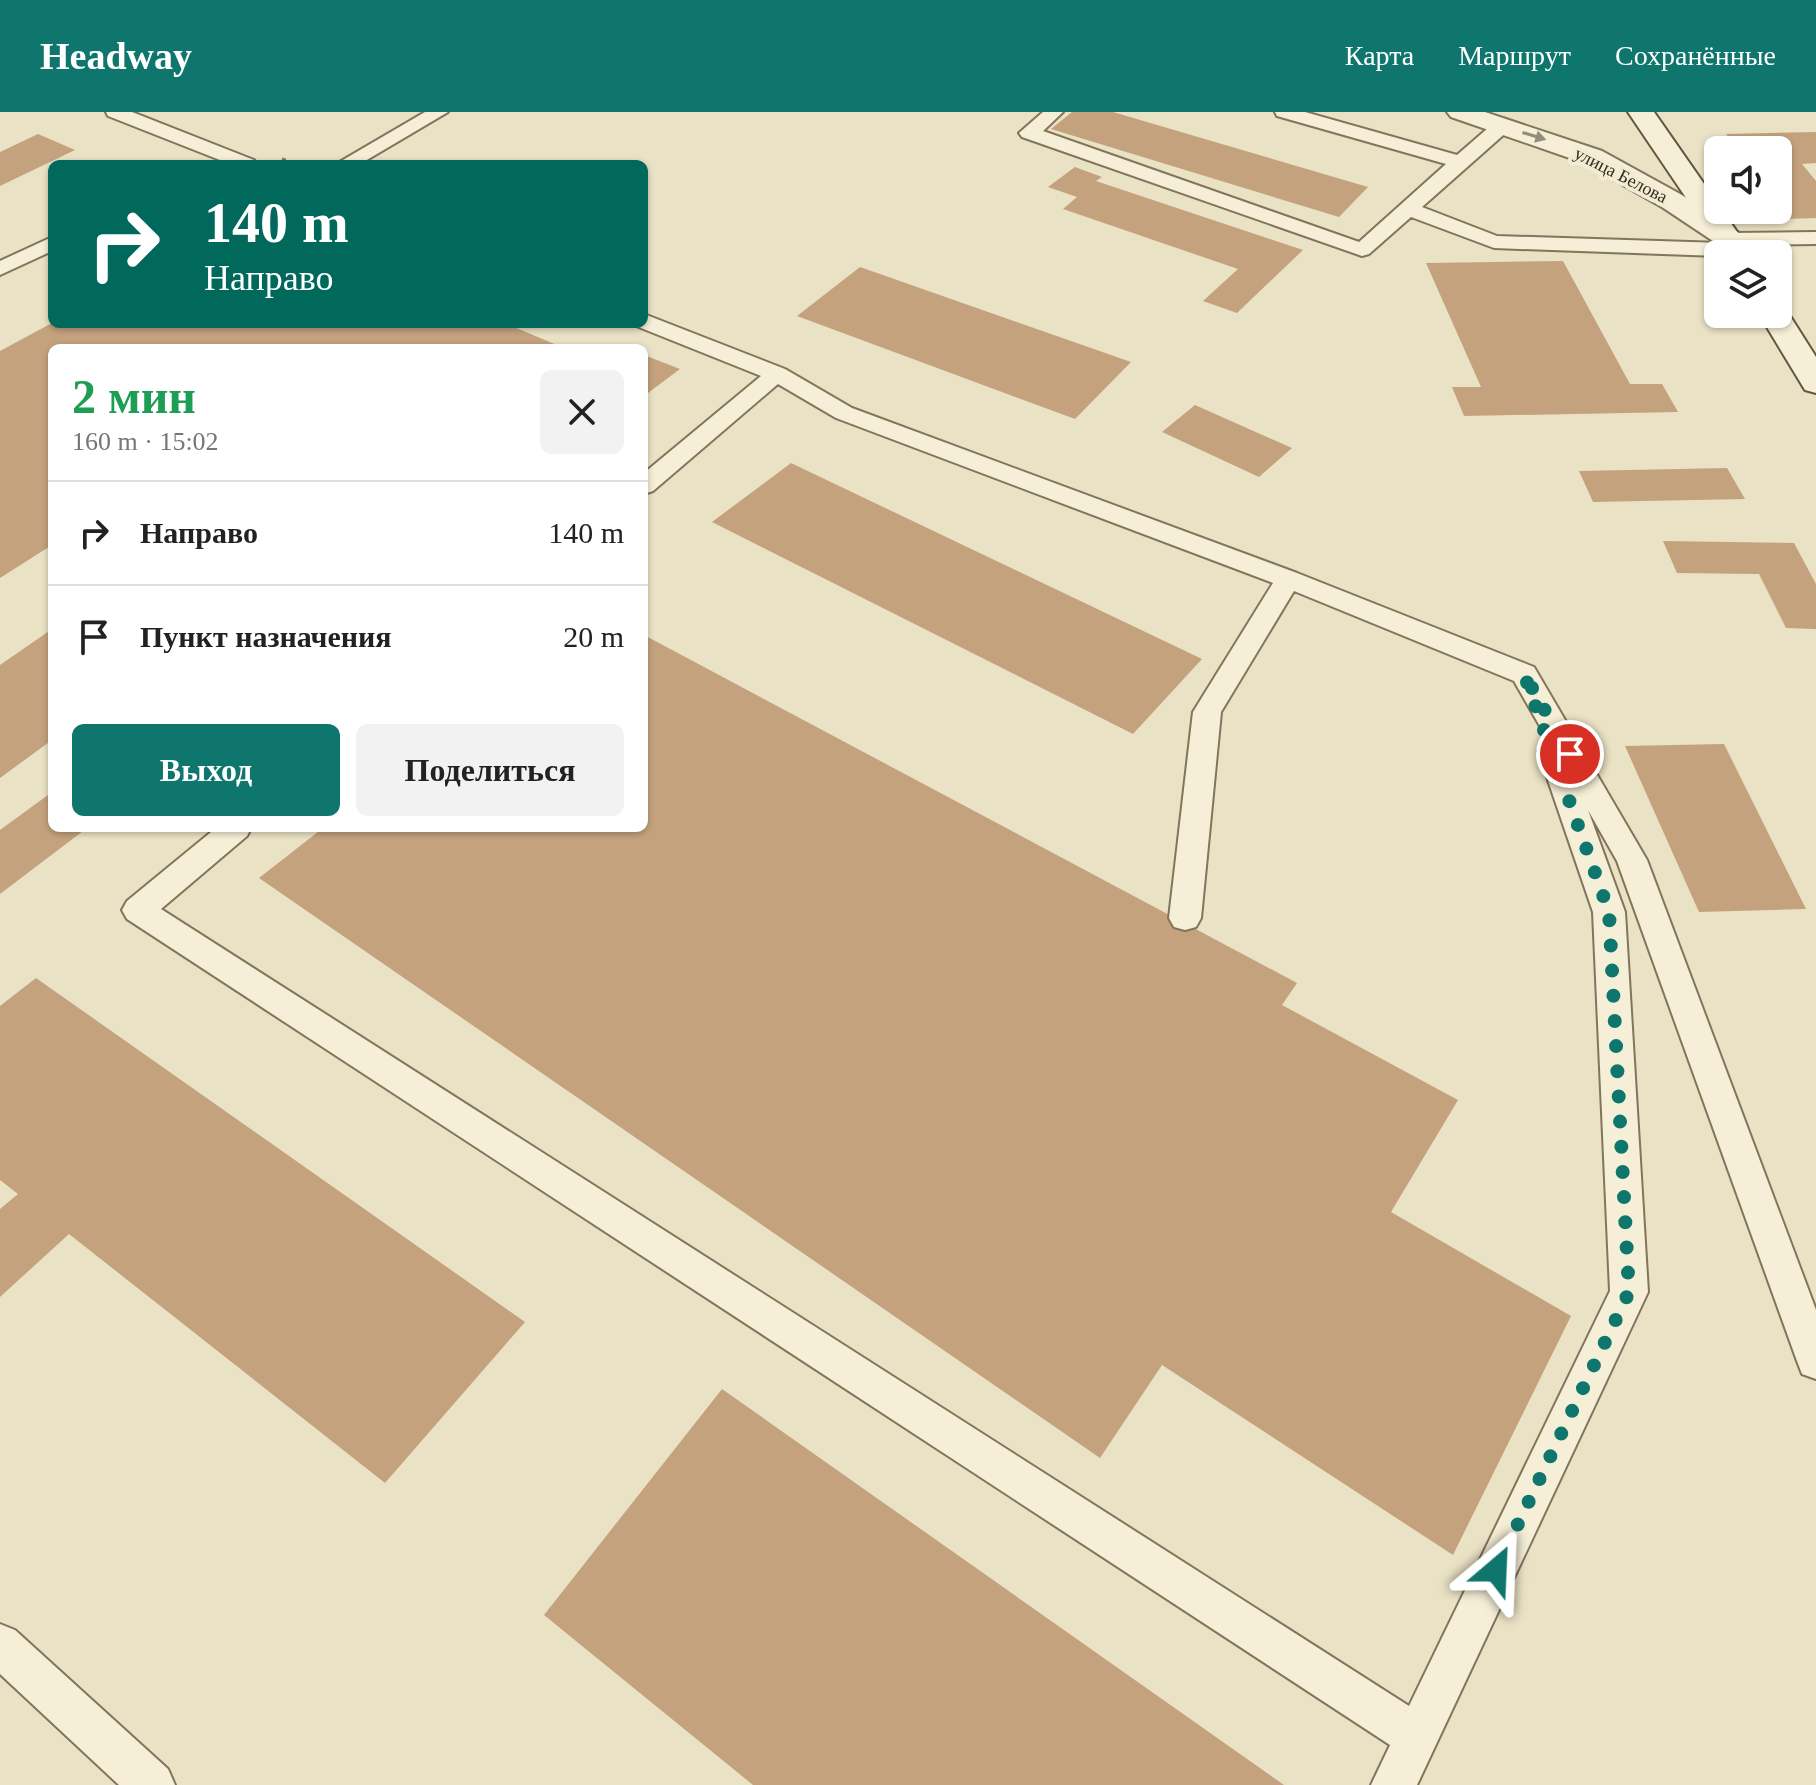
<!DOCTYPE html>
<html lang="ru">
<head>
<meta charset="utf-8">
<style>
	body { margin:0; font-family:"Times New Roman",serif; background:#f2f2f2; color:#222; height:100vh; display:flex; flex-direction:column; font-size:30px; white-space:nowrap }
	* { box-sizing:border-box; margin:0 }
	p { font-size:26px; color:#767676 }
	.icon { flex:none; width:44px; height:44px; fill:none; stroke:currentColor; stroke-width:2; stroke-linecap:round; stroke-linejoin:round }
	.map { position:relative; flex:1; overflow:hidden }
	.panel { position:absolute; left:48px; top:232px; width:600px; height:488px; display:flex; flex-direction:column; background:#fff; border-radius:12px; box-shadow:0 2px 6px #0004 }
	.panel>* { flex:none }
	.hud { position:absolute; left:48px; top:48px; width:600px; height:168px; border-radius:12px; box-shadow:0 2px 6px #0004; background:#00695c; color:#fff; overflow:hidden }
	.buttons { position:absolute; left:1704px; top:24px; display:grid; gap:16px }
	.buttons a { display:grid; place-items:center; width:88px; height:88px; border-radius:12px; background:#fff; box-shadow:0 2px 6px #0004; font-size:40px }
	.pin { position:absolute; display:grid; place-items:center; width:68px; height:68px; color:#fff; margin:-34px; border:4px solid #fff; border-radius:50%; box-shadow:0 2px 8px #0007 }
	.me { position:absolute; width:88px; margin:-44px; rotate:26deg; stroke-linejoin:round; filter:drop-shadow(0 0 6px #0008) }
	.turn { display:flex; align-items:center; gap:28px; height:168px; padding:0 24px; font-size:36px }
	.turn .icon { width:104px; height:104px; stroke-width:2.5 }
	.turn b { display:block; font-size:56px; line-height:68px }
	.round { display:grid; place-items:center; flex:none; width:84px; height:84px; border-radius:12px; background:#f2f2f2 }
	.head { display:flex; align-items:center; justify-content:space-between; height:136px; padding:0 24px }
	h1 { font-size:48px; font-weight:600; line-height:60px; color:#1e9e55 }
	.primary-button { display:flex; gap:16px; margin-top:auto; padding:16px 24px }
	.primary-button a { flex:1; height:92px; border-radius:12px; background:#0f766e; color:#fff; font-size:32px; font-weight:600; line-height:92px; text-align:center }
	.primary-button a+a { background:#f2f2f2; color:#222 }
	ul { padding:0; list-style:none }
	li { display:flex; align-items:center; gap:24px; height:104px; padding:0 24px; border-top:2px solid #e0e0e0 }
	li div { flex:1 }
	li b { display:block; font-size:30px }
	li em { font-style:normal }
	header { display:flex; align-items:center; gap:48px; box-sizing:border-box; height:112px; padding:0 40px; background:#0f766e; color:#fff }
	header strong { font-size:38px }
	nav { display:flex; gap:44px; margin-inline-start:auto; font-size:28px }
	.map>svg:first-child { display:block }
	.building { fill:#c4a27e }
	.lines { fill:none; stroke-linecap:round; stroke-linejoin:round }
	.lane-casing { stroke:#83745c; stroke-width:4 }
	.street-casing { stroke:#83745c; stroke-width:4 }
	.secondary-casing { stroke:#645540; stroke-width:4 }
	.path { stroke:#83745c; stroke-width:3; stroke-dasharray:4 3; stroke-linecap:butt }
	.lane { fill:#f5efd7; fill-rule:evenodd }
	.street { fill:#f5efd7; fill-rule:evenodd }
	.secondary { fill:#f5efd7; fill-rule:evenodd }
	.oneway { fill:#948d7b }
	.route { stroke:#0f766e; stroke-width:14; stroke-dasharray:0 25.2 }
	.labels { text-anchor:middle; stroke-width:8; stroke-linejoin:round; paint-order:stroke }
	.far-street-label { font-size:18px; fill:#342b1f; stroke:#f2ecd3 }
</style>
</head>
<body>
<header>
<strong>Headway</strong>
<nav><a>Карта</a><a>Маршрут</a><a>Сохранённые</a></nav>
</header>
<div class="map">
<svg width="1816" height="1673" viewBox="0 0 1816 1673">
	<rect width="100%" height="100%" fill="#eae2c4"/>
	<!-- building -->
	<path class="building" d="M 1072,0 L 1113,0 L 1368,75 L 1339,105 L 1051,17 Z
		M 1816,20 L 1816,51 L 1802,52 L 1816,69 L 1816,106 L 1783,107 L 1776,98 L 1778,38 L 1738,38 L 1726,22 Z
		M 38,22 L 75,38 L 0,74 L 0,40 Z
		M 1075,55 L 1102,65 L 1096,69 L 1303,138 L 1237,201 L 1203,189 L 1238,157 L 1063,97 L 1077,85 L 1048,75 Z
		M 1563,149 L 1630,272 L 1662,272 L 1678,300 L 1464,304 L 1452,275 L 1481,275 L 1426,151 Z
		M 860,155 L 1131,250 L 1075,307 L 797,204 Z
		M 52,211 L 507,212 L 564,236 L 52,236 L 52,433 L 0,466 L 0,239 Z
		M 644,243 L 680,257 L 644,284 Z
		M 1195,293 L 1292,336 L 1259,365 L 1162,320 Z
		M 791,351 L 1202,547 L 1133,622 L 712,410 Z
		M 1727,356 L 1745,387 L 1593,390 L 1579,359 Z
		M 1663,429 L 1794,431 L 1816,472 L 1816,517 L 1786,516 L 1759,462 L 1677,461 Z
		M 52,517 L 52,628 L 0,666 L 0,553 Z
		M 644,523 L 1297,871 L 1282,893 L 1458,988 L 1391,1100 L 1571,1204 L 1453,1443 L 1162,1253 L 1100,1346 L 259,766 L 323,716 L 644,716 Z
		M 1724,632 L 1806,797 L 1699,800 L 1625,634 Z
		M 52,680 L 52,716 L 87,716 L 0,782 L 0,718 Z
		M 36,866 L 525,1210 L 385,1371 L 69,1122 L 0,1185 L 0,1097 L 18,1082 L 0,1068 L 0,894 Z
		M 722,1277 L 1284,1673 L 753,1673 L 544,1503 Z"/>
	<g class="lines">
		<!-- lane casing -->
		<g class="lane-casing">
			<path id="lane" d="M 106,0 L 132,0 L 254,48 L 257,52 L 230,52 L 108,4 Z
				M 425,0 L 448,0 L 360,52 L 336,52 Z
				M 1043,0 L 1063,0 L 1043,19 L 1359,130 L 1446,52 L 1277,4 L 1275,0 L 1305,0 L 1457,43 L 1495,10 L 1509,10 L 1512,14 L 1509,18 L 1422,95 L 1497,124 L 1722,131 L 1719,127 L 1722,123 L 1729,121 L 1816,120 L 1816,132 L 1742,133 L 1746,138 L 1744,142 L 1718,144 L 1494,136 L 1411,105 L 1369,142 L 1362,144 L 1022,25 L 1019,21 Z
				M 52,125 L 52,139 L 0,163 L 0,149 Z
				M 644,202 L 785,257 L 852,296 L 1297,461 L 1534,555 L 1647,748 L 1816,1198 L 1816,1267 L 1802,1262 L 1797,1249 L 1617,749 L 1588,698 L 1625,800 L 1648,1180 L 1417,1673 L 1371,1673 L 1390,1633 L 127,807 L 122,798 L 127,789 L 216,716 L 251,716 L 247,724 L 161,797 L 1409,1594 L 1610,1179 L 1593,800 L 1538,639 L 1542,632 L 1549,630 L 1514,569 L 1294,479 L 1221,600 L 1201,806 L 1196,815 L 1185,818 L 1174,815 L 1169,806 L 1193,600 L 1273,471 L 836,306 L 778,272 L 653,379 L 644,382 L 644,361 L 761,264 L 636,214 L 644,212 Z
				M 0,1512 L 15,1518 L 168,1657 L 175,1673 L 119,1673 L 0,1562 Z"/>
		</g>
		<!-- street casing -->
		<g class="street-casing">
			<path id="street" d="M 1447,0 L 1485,0 L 1602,39 L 1682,83 L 1739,121 L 1743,127 L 1739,133 L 1729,136 L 1719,133 L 1662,95 L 1584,51 L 1451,5 Z"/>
		</g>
		<!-- secondary casing -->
		<g class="secondary-casing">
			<path id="secondary" d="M 1628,0 L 1654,0 L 1718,92 L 1718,98 L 1722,98 L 1752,142 L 1724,142 Z
				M 1778,194 L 1785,196 L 1816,245 L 1816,281 L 1805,278 L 1759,202 L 1778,202 Z"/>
		</g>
		<!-- path -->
		<path class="path" d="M 282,47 L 297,52"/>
		<!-- lane -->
		<use href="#lane" class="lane"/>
		<!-- street -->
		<use href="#street" class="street"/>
		<!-- secondary -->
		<use href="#secondary" class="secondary"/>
	</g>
	<!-- one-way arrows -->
	<defs><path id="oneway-solid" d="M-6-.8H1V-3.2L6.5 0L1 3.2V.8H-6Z" transform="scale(2)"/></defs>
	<use class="oneway" href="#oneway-solid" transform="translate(1534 24) rotate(17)"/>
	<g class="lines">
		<!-- route -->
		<path class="route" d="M 1496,1458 L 1629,1180 L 1609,800 L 1524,562 L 1570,642"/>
	</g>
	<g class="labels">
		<!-- far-street labels -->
		<g class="far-street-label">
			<text transform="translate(1621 63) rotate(27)" y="6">улица Белова</text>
		</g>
	</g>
</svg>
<div class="buttons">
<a><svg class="icon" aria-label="sound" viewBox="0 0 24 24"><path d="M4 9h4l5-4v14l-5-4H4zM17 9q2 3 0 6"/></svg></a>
<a><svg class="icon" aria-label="layers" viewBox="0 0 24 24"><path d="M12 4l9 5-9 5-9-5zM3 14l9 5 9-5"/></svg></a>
</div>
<div class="pin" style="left:1570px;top:642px;background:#d93025"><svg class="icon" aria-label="arrive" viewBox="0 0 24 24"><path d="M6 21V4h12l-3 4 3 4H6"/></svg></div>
<svg class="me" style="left:1496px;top:1458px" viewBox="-20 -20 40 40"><path d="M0-17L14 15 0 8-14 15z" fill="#0f766e" stroke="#fff" stroke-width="4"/></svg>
<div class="hud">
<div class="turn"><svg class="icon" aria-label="right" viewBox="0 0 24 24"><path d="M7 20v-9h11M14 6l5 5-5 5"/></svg><div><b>140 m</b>Направо</div></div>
</div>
<section class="panel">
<div class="head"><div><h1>2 мин</h1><p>160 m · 15:02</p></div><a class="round"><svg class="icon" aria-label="close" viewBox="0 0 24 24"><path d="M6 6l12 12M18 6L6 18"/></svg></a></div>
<ul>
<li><svg class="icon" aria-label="right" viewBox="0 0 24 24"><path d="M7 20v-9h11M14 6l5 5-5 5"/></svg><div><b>Направо</b></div><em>140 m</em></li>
<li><svg class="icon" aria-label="arrive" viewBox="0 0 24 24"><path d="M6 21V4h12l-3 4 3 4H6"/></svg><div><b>Пункт назначения</b></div><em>20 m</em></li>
</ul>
<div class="primary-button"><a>Выход</a><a>Поделиться</a></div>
</section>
</div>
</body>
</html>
